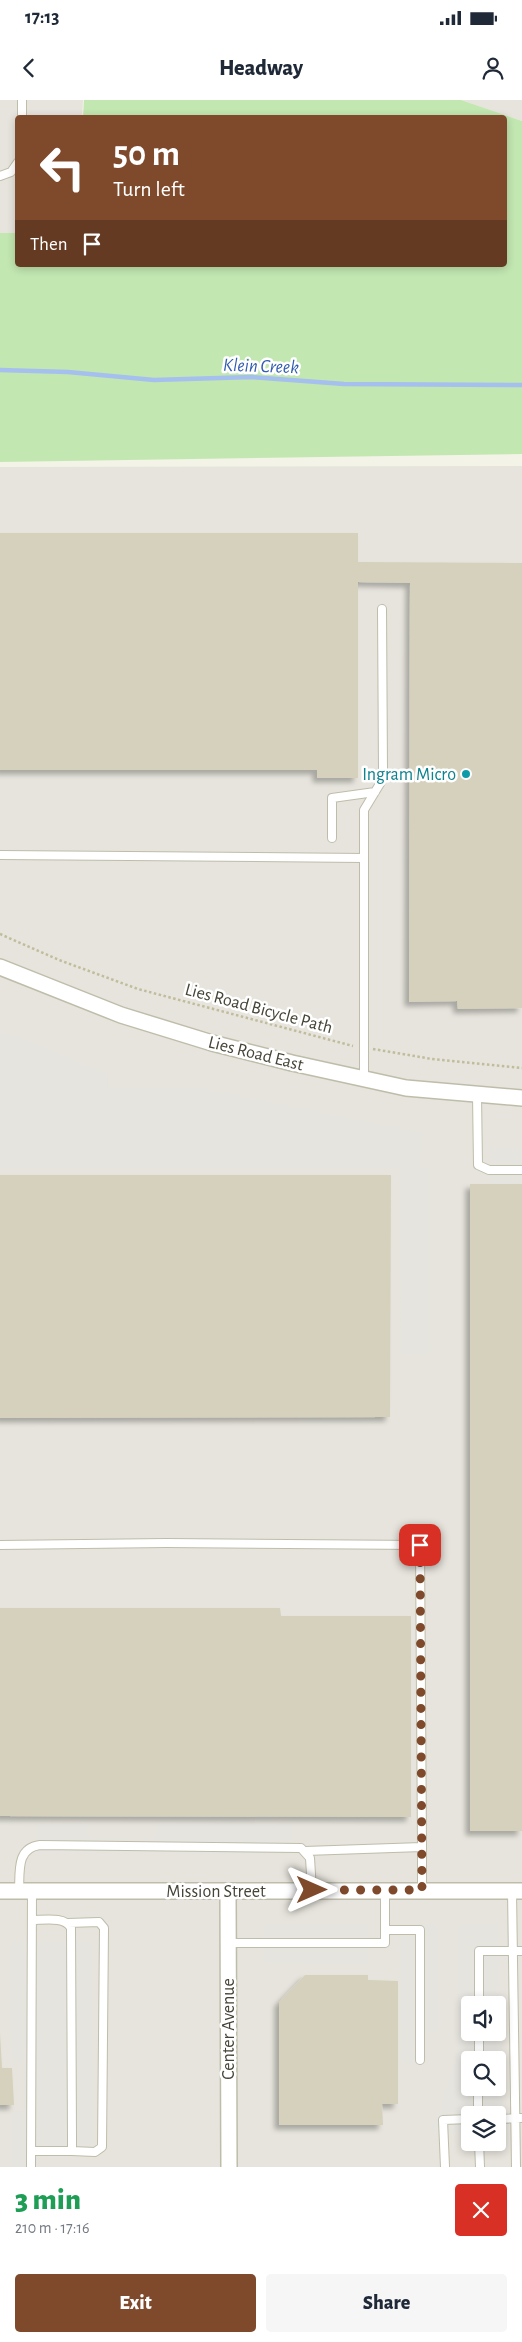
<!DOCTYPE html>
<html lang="en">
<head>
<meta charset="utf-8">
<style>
	body { margin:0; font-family:"Alegreya Sans",sans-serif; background:#f6f6f7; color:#1f2937; height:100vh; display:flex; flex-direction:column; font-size:19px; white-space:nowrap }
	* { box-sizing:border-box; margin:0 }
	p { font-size:16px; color:#747a83 }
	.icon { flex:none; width:28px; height:28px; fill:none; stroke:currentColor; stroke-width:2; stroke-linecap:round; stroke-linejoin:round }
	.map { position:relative; height:2067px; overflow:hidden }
	.side { display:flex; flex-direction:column; background:#fff; flex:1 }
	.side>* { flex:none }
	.top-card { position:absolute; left:15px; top:15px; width:492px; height:152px; border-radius:5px; box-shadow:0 2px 8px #0003; background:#7f492b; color:#fff; overflow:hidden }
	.controls { position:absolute; left:461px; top:1896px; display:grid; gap:10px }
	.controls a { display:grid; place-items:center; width:45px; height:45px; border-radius:5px; background:#fff; box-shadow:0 2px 8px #0003; font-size:25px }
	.pin { position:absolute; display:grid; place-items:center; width:42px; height:42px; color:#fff; margin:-21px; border-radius:10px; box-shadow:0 2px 8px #0006 }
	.me { position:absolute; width:55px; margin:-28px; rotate:90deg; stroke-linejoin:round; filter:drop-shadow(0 0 4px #0008) }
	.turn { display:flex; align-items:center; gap:18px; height:105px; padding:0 15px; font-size:22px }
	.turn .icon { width:65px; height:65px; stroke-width:2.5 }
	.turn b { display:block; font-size:35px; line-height:42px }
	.then { display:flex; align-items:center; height:48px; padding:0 15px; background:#0003; gap:10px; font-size:19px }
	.round { display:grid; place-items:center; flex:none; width:52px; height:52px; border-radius:5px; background:#f6f6f7 }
	.overview { display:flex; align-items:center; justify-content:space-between; height:85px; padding:0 15px }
	h1 { font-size:30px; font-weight:800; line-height:38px; color:#1e9e55 }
	.button { display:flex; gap:10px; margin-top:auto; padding:10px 15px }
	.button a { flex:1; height:58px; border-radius:5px; background:#7f492b; color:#fff; font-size:20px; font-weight:800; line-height:58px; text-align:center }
	.button a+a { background:#f6f6f7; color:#1f2937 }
	.status { display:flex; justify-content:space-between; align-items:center; height:35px; padding:0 25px; background:#fff; direction:ltr }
	.status svg { height:14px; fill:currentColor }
	header { display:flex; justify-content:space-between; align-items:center; height:65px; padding:0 15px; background:#fff; font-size:22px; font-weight:800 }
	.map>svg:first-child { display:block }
	.industrial { fill:#e6e4dc; fill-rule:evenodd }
	.green { fill:#c2e7b1 }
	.parking { fill:#e5e4df; fill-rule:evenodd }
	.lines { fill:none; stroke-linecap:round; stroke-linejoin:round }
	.stream { stroke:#a5bfef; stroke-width:4.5 }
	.building { fill:#d5d1bd; filter:url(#shadow) }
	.service-casing { stroke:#bfbdaa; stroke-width:10 }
	.minor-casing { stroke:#bfbdaa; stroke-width:18 }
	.path { stroke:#c0bc9c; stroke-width:2.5; stroke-dasharray:2.5 2.5; stroke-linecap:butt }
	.service { stroke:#fff; stroke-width:8 }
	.minor { stroke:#fff; stroke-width:15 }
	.route { stroke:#7f492b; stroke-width:9; stroke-dasharray:0 16.2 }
	.culture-dot { fill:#0f9aa8; stroke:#fff; stroke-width:2 }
	.labels { text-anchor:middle; stroke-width:5; stroke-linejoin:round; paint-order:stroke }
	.culture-label { font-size:18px; fill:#0d838f; stroke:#fff; text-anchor:end }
	.street-label { font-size:18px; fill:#464437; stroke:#fff }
	.water-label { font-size:19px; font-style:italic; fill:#325db0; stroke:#fff }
</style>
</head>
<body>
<div class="status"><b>17:13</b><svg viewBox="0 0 49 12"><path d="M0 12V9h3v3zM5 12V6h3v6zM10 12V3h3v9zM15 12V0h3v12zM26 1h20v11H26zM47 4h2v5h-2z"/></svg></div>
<header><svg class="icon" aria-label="back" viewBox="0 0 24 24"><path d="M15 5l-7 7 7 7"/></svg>Headway<svg class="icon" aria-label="person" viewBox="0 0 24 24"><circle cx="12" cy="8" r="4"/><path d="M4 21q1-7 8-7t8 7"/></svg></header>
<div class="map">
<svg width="522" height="2067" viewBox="0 0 522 2067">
	<defs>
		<filter id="shadow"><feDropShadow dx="-4.5" dy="4.5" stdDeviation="2.5" flood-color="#0004"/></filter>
	</defs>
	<rect width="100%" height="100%" fill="#f3f3e8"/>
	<!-- industrial -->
	<path class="industrial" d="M 0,0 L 83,0 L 82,17 L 18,18 L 17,134 L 0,133 Z
		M 461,0 L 522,0 L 522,21 Z
		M 522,366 L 522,2067 L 0,2067 L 0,367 ZM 470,1905 L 498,1905 L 498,1932 L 470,1932 ZM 470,1960 L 498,1960 L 498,1988 L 470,1988 ZM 470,2015 L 498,2015 L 498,2042 L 470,2042 Z"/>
	<!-- green -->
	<path class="green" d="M 84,0 L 461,0 L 522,21 L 522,354 L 0,362 L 0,133 L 17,133 L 18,165 L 505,165 L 505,18 L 83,18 Z"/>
	<!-- parking -->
	<path class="parking" d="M 0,930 L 107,973 L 108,987 L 191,986 L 421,1033 L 420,1067 L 429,1068 L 429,1254 L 401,1255 L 400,1067 L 0,1067 Z
		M 491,1049 L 522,1049 L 522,1084 L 490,1084 Z
		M 88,1723 L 88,1738 L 156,1738 L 157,1723 L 291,1724 L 292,1754 L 37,1753 L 37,1724 Z
		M 264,1824 L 368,1824 L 368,1864 L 264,1863 Z
		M 399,1824 L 438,1824 L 439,1931 L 427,1931 L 427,1966 L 412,1966 L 411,1961 L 401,1961 Z
		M 458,1824 L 498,1824 L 502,2035 L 498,2035 L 498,2015 L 470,2015 L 470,2033 L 429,2030 L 439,2012 L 457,1954 L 459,1931 ZM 470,1905 L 498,1905 L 498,1932 L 470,1932 ZM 470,1960 L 498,1960 L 498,1988 L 470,1988 Z
		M 92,1842 L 93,2050 L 38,2049 L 39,2067 L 11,2067 L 11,2012 L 25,2011 L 24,1962 L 11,1961 L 10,1843 Z"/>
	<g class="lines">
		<!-- stream -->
		<path class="stream" d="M 0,270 L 68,272 L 154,280 L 252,277 L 344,284 L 522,285"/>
	</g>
	<!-- building -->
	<path class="building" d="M 0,433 L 358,433 L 358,462 L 522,463 L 522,908 L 458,909 L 457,901 L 409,902 L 410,483 L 358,482 L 358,678 L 317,678 L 317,670 L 0,670 Z
		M 0,1075 L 391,1075 L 390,1317 L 0,1318 Z
		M 470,1084 L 522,1084 L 522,1731 L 470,1731 Z
		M 0,1508 L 280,1508 L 281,1516 L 411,1516 L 411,1717 L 0,1716 Z
		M 305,1875 L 368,1875 L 368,1880 L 398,1881 L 398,2004 L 382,2004 L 383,2025 L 279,2025 L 279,1902 Z
		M 0,1933 L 2,1968 L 12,1968 L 14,2005 L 0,2005 Z"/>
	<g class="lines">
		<!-- service casing -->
		<g class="service-casing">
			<path id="service" d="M 22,0 L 22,18
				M 0,76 L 11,72 L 18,62
				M 332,738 L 332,698 L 375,692
				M 0,755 L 364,758
				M 364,979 L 364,710 L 381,682 L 383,670 L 382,509
				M 477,995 L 478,1065 L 489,1070 L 522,1070
				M 0,1445 L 166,1443 L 420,1445 L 422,1747
				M 305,1751 L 422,1747 L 422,1791
				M 19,1791 C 20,1772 16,1748 40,1745 L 301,1748 L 310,1758 L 312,1791
				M 512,1791 L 516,2067
				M 68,1823 L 99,1822 L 104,1828 L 102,2047 L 95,2052 L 72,2051
				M 385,1830 L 420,1830 L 420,1960
				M 228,1843 L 385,1843 L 385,1791
				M 479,1905 L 479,1851 L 522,1851
				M 479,1960 L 479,1932
				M 478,2015 L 478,1988
				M 498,2019 L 522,2018
				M 479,2042 L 480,2067
				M 31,2051 L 72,2051 L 72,2038 L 71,1828 C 65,1816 44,1820 32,1820
				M 31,2067 L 32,1791
				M 445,2067 L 443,2020 L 470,2019"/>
		</g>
		<!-- minor casing -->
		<g class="minor-casing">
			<path id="minor" d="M 0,867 L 121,915 L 212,943 L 292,963 L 406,988 L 522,998
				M 0,1791 L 522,1791
				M 228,1791 L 229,2067"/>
		</g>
		<!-- path -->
		<path class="path" d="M 0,834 L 59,860 L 138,889 L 353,946
			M 373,949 L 432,959 L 522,968"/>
		<!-- service -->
		<use href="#service" class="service"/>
		<!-- minor -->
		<use href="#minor" class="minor"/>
	</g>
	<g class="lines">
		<!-- route -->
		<path class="route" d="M 312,1790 L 422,1790 L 420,1445"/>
	</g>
	<!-- markers -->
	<circle class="culture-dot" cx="466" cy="674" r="5"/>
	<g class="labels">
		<!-- culture labels -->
		<g class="culture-label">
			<text x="456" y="680">Ingram Micro</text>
		</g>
		<!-- street labels -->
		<g class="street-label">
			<text transform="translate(259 908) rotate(15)" y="6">Lies Road Bicycle Path</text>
			<text transform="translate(256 953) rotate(14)" y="6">Lies Road East</text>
			<text x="216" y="1797">Mission Street</text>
			<text transform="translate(228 1929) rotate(-90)" y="6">Center Avenue</text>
		</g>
		<!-- water labels -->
		<g class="water-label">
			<text transform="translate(261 265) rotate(2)" y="7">Klein Creek</text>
		</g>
	</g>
</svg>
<div class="controls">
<a><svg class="icon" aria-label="sound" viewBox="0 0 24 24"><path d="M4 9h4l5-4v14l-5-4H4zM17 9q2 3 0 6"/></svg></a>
<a><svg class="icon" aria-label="search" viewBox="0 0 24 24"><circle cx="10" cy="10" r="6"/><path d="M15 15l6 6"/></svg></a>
<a><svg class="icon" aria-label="layers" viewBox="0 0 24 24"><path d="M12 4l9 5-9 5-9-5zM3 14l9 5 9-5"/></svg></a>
</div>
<div class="pin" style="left:420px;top:1445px;background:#d93025"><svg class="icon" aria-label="arrive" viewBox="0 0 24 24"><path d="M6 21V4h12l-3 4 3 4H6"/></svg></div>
<svg class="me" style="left:312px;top:1790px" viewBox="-20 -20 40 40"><path d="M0-17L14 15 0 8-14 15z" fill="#7f492b" stroke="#fff" stroke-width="4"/></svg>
<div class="top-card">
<div class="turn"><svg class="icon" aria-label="left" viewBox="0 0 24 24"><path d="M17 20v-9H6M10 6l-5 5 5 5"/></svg><div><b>50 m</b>Turn left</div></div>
<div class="then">Then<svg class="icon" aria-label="arrive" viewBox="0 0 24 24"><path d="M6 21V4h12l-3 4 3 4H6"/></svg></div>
</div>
</div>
<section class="side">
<div class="overview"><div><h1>3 min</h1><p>210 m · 17:16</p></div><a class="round" style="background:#d93025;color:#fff"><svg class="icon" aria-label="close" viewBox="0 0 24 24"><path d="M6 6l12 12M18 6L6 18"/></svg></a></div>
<div class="button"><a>Exit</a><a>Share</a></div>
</section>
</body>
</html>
